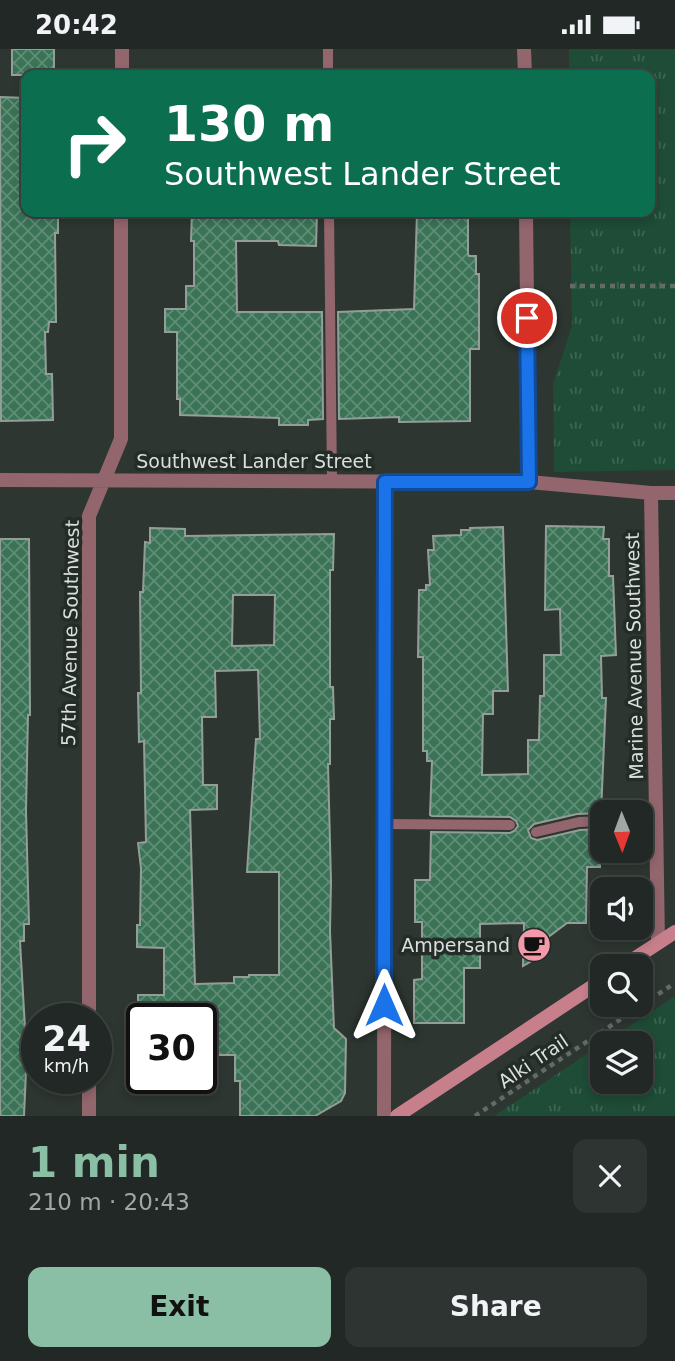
<!DOCTYPE html>
<html lang="en">
<head>
<meta charset="utf-8">
<style>
	body { margin:0; font-family:"DejaVu Sans",sans-serif; background:#2e3432; color:#f1f3f6; height:100vh; display:flex; flex-direction:column; font-size:26px; white-space:nowrap }
	* { box-sizing:border-box; margin:0 }
	p { font-size:23px; color:#a2a6a7 }
	.icon { flex:none; width:38px; height:38px; fill:none; stroke:currentColor; stroke-width:2; stroke-linecap:round; stroke-linejoin:round }
	.map { position:relative; height:1067px; overflow:hidden }
	.side { display:flex; flex-direction:column; background:#222825; flex:1 }
	.side>* { flex:none }
	.hud { position:absolute; left:21px; top:21px; width:634px; height:147px; border-radius:14px; box-shadow:0 4px 10px #0003,0 0 0 2px #3f4442; background:#0b6e4f; color:#fff; overflow:hidden }
	.needle { width:46px; rotate:179deg }
	.controls { position:absolute; left:590px; top:751px; display:grid; gap:14px }
	.controls a { display:grid; place-items:center; width:63px; height:63px; border-radius:14px; background:#222825; box-shadow:0 4px 10px #0003,0 0 0 2px #3f4442; font-size:35px }
	.speed { position:absolute; left:21px; top:954px; display:flex; gap:14px; font-size:35px; font-weight:700; text-align:center }
	.speed>* { display:grid; place-content:center; width:91px; height:91px; border-radius:50%; background:#222825; box-shadow:0 4px 10px #0003,0 0 0 2px #3f4442; line-height:1 }
	.speed small { font-size:18px; font-weight:400 }
	.speed .limit { border:4px solid #111; border-radius:10px; background:#fff; color:#111 }
	.pin { position:absolute; display:grid; place-items:center; width:60px; height:60px; color:#fff; margin:-30px; border:4px solid #fff; border-radius:50%; box-shadow:0 2px 7px #0007 }
	.me { position:absolute; width:77px; margin:-38px; rotate:0deg; stroke-linejoin:round; filter:drop-shadow(0 0 5px #0008) }
	.turn { display:flex; align-items:center; gap:24px; height:147px; padding:0 28px; font-size:32px }
	.turn .icon { width:91px; height:91px; stroke-width:2.5 }
	.turn b { display:block; font-size:49px; line-height:60px }
	.round { display:grid; place-items:center; flex:none; width:74px; height:74px; border-radius:14px; background:#2e3432 }
	.overview { display:flex; align-items:center; justify-content:space-between; height:119px; padding:0 28px }
	h1 { font-size:42px; font-weight:700; line-height:52px; color:#8abfa5 }
	.cta { display:flex; gap:14px; margin-top:auto; padding:14px 28px }
	.cta a { flex:1; height:80px; border-radius:14px; background:#8abfa5; color:#111; font-size:28px; font-weight:700; line-height:80px; text-align:center }
	.cta a+a { background:#2e3432; color:#f1f3f6 }
	.status { display:flex; justify-content:space-between; align-items:center; height:49px; padding:0 35px; background:#222825; direction:ltr }
	.status svg { height:19px; fill:currentColor }
	.map>svg:first-child { display:block }
	.park { fill:url(#park-tufts) }
	.building { fill:url(#building-cross-hatch); stroke:#949e98; stroke-width:2; fill-rule:evenodd }
	.lines { fill:none; stroke-linecap:round; stroke-linejoin:round }
	.path { stroke:#646b67; stroke-width:4.5; stroke-dasharray:5 5; stroke-linecap:butt }
	.lane { stroke:#93656d; stroke-width:10 }
	.street { stroke:#93656d; stroke-width:14 }
	.secondary { stroke:#c87f8c; stroke-width:14 }
	.route-casing { stroke:#114b97; stroke-width:18 }
	.route { stroke:#1a73e8; stroke-width:12 }
	.labels { text-anchor:middle; stroke-width:7; stroke-linejoin:round; paint-order:stroke }
	.street-label { font-size:19px; fill:#dadfdc; stroke:#242c27 }
	.poi-label { font-size:19px; fill:#dadfdc; stroke:#242c27; text-anchor:end }
</style>
</head>
<body>
<div class="status"><b>20:42</b><svg viewBox="0 0 49 12"><path d="M0 12V9h3v3zM5 12V6h3v6zM10 12V3h3v9zM15 12V0h3v12zM26 1h20v11H26zM47 4h2v5h-2z"/></svg></div>
<div class="map">
<svg width="675" height="1067" viewBox="0 0 675 1067">
	<defs>
		<pattern id="park-tufts" width="24" height="20" patternUnits="userSpaceOnUse" patternTransform="scale(1.75)"><rect width="24" height="20" fill="#1e4c36"/><path d="M3 7l-1-3M5 7V3M7 7l1-3M15 17l-1-3M17 17v-4M19 17l1-3" fill="none" stroke="#3e6552"/></pattern>
		<pattern id="building-cross-hatch" width="8" height="8" patternUnits="userSpaceOnUse" patternTransform="scale(1.75)"><rect width="8" height="8" fill="#3b7357"/><path d="M0 0l8 8M0 8l8-8" fill="none" stroke="#608d76"/></pattern>
	</defs>
	<rect width="100%" height="100%" fill="#2d3631"/>
	<!-- park -->
	<path class="park" d="M 569,0 L 675,0 L 675,421 L 554,423 L 553,335 L 572,277 L 570,163 L 649,163 L 649,26 L 569,26 Z
		M 675,947 L 675,1067 L 494,1067 L 602,995 L 602,1032 L 640,1032 L 640,994 L 604,994 Z"/>
	<!-- building -->
	<path class="building" d="M 12,0 L 54,0 L 54,26 L 12,26 Z
		M 0,48 L 26,49 L 26,163 L 58,163 L 58,184 L 55,184 L 56,273 L 49,273 L 48,283 L 45,283 L 46,325 L 52,325 L 53,371 L 1,372 Z
		M 192,163 L 317,163 L 316,197 L 279,196 L 278,192 L 236,192 L 237,263 L 322,263 L 323,370 L 308,371 L 308,376 L 279,376 L 279,369 L 180,366 L 180,350 L 177,350 L 177,283 L 165,283 L 165,260 L 186,260 L 186,237 L 194,237 L 194,192 L 191,192 Z
		M 417,163 L 468,163 L 468,205 L 469,207 L 476,207 L 476,225 L 479,225 L 479,300 L 470,300 L 470,372 L 399,373 L 399,368 L 339,370 L 338,263 L 414,260 Z
		M 546,477 L 604,478 L 603,490 L 609,490 L 609,527 L 613,527 L 616,606 L 601,607 L 602,649 L 606,649 L 601,764 L 577,765 L 534,775 L 528,781 L 531,789 L 537,791 L 580,781 L 599,780 L 600,818 L 587,818 L 586,874 L 567,874 L 547,889 L 547,903 L 523,917 L 524,874 L 480,875 L 480,919 L 464,919 L 464,974 L 414,974 L 414,931 L 422,930 L 422,873 L 415,873 L 415,831 L 430,831 L 431,783 L 510,784 L 514,782 L 518,777 L 516,772 L 510,768 L 432,767 L 430,766 L 432,712 L 427,712 L 427,702 L 423,702 L 423,608 L 418,608 L 419,541 L 426,541 L 426,536 L 430,536 L 428,501 L 434,501 L 433,487 L 461,486 L 461,481 L 470,481 L 470,479 L 503,478 L 508,642 L 493,642 L 493,665 L 483,665 L 482,726 L 528,725 L 528,691 L 539,691 L 540,647 L 544,647 L 544,606 L 561,606 L 560,560 L 545,561 Z
		M 150,479 L 185,480 L 185,487 L 334,485 L 333,521 L 330,521 L 330,638 L 333,638 L 334,670 L 330,670 L 330,715 L 328,715 L 331,833 L 330,882 L 334,979 L 346,990 L 345,1044 L 341,1052 L 315,1067 L 240,1067 L 240,1032 L 235,1032 L 235,1006 L 201,1006 L 201,968 L 138,968 L 138,946 L 164,946 L 164,899 L 137,898 L 137,876 L 140,876 L 141,819 L 138,794 L 146,793 L 144,692 L 139,693 L 138,644 L 141,644 L 140,543 L 143,543 L 145,493 L 150,494 ZM 233,546 L 275,546 L 274,596 L 232,597 ZM 258,621 L 260,690 L 256,690 L 247,823 L 279,823 L 279,926 L 249,926 L 249,928 L 234,928 L 234,934 L 195,935 L 190,761 L 217,760 L 217,736 L 203,736 L 202,668 L 216,668 L 215,622 Z
		M 0,490 L 29,490 L 30,666 L 28,666 L 26,762 L 29,875 L 24,875 L 24,892 L 20,892 L 25,979 L 28,979 L 24,1067 L 0,1067 Z"/>
	<g class="lines">
		<!-- path -->
		<path class="path" d="M 570,237 L 675,237
			M 475,1067 L 675,934"/>
		<!-- lane -->
		<path class="lane" d="M 328,0 L 328,26
			M 329,163 L 332,432
			M 640,772 L 656,772
			M 384,775 L 510,776
			M 536,783 L 579,773 L 602,772"/>
		<!-- street -->
		<path class="street" d="M 524,0 L 525,26
			M 122,26 L 122,0
			M 526,163 L 529,433
			M 0,431 L 529,433 L 651,444 L 675,444
			M 651,444 L 658,894
			M 89,970 L 89,467 L 121,390 L 121,163
			M 89,1029 L 89,1067
			M 384,1067 L 385,433"/>
		<!-- secondary -->
		<path class="secondary" d="M 623,917 L 675,883
			M 397,1067 L 602,931"/>
	</g>
	<g class="lines">
		<!-- route casing -->
		<g class="route-casing">
			<path id="route" d="M 384,956 L 385,433 L 529,433 L 527,269"/>
		</g>
		<!-- route -->
		<use href="#route" class="route"/>
	</g>
	<!-- icons -->
	<defs>
		<g id="cafe-disc" transform="scale(1.75)"><circle r="9.5" fill="#f39aaa" stroke="#242c27"/><path d="M-5.5-4.5H6V0H3Q3 3.5 0 3.5H-2.5Q-5.5 3.5-5.5 0ZM3-3.2v2h1.7v-2ZM-6 4.5H4V6H-6Z" fill="#111"/></g>
	</defs>
	<g fill-rule="evenodd">
		<use href="#cafe-disc" x="534" y="896"/>
	</g>
	<g class="labels">
		<!-- street labels -->
		<g class="street-label">
			<text x="254" y="419">Southwest Lander Street</text>
			<text transform="translate(70 584) rotate(-89)" y="7">57th Avenue Southwest</text>
			<text transform="translate(634 607) rotate(-91)" y="7">Marine Avenue Southwest</text>
			<text transform="translate(533 1012) rotate(-34)" y="7">Alki Trail</text>
		</g>
		<!-- poi labels -->
		<g class="poi-label">
			<text x="510" y="903">Ampersand</text>
		</g>
	</g>
</svg>
<div class="controls">
<a><svg class="needle" viewBox="-14 -14 28 28"><path d="M0-13l5 13h-10z" fill="#e53935"/><path d="M0 13l5-13h-10z" fill="#a2a6a7"/></svg></a>
<a><svg class="icon" aria-label="sound" viewBox="0 0 24 24"><path d="M4 9h4l5-4v14l-5-4H4zM17 9q2 3 0 6"/></svg></a>
<a><svg class="icon" aria-label="search" viewBox="0 0 24 24"><circle cx="10" cy="10" r="6"/><path d="M15 15l6 6"/></svg></a>
<a><svg class="icon" aria-label="layers" viewBox="0 0 24 24"><path d="M12 4l9 5-9 5-9-5zM3 14l9 5 9-5"/></svg></a>
</div>
<div class="speed"><div>24<small>km/h</small></div><div class="limit">30</div></div>
<div class="pin" style="left:527px;top:269px;background:#d93025"><svg class="icon" aria-label="arrive" viewBox="0 0 24 24"><path d="M6 21V4h12l-3 4 3 4H6"/></svg></div>
<svg class="me" style="left:384px;top:956px" viewBox="-20 -20 40 40"><path d="M0-17L14 15 0 8-14 15z" fill="#1a73e8" stroke="#fff" stroke-width="4"/></svg>
<div class="hud">
<div class="turn"><svg class="icon" aria-label="right" viewBox="0 0 24 24"><path d="M7 20v-9h11M14 6l5 5-5 5"/></svg><div><b>130 m</b>Southwest Lander Street</div></div>
</div>
</div>
<section class="side">
<div class="overview"><div><h1>1 min</h1><p>210 m · 20:43</p></div><a class="round"><svg class="icon" aria-label="close" viewBox="0 0 24 24"><path d="M6 6l12 12M18 6L6 18"/></svg></a></div>
<div class="cta"><a>Exit</a><a>Share</a></div>
</section>
</body>
</html>
